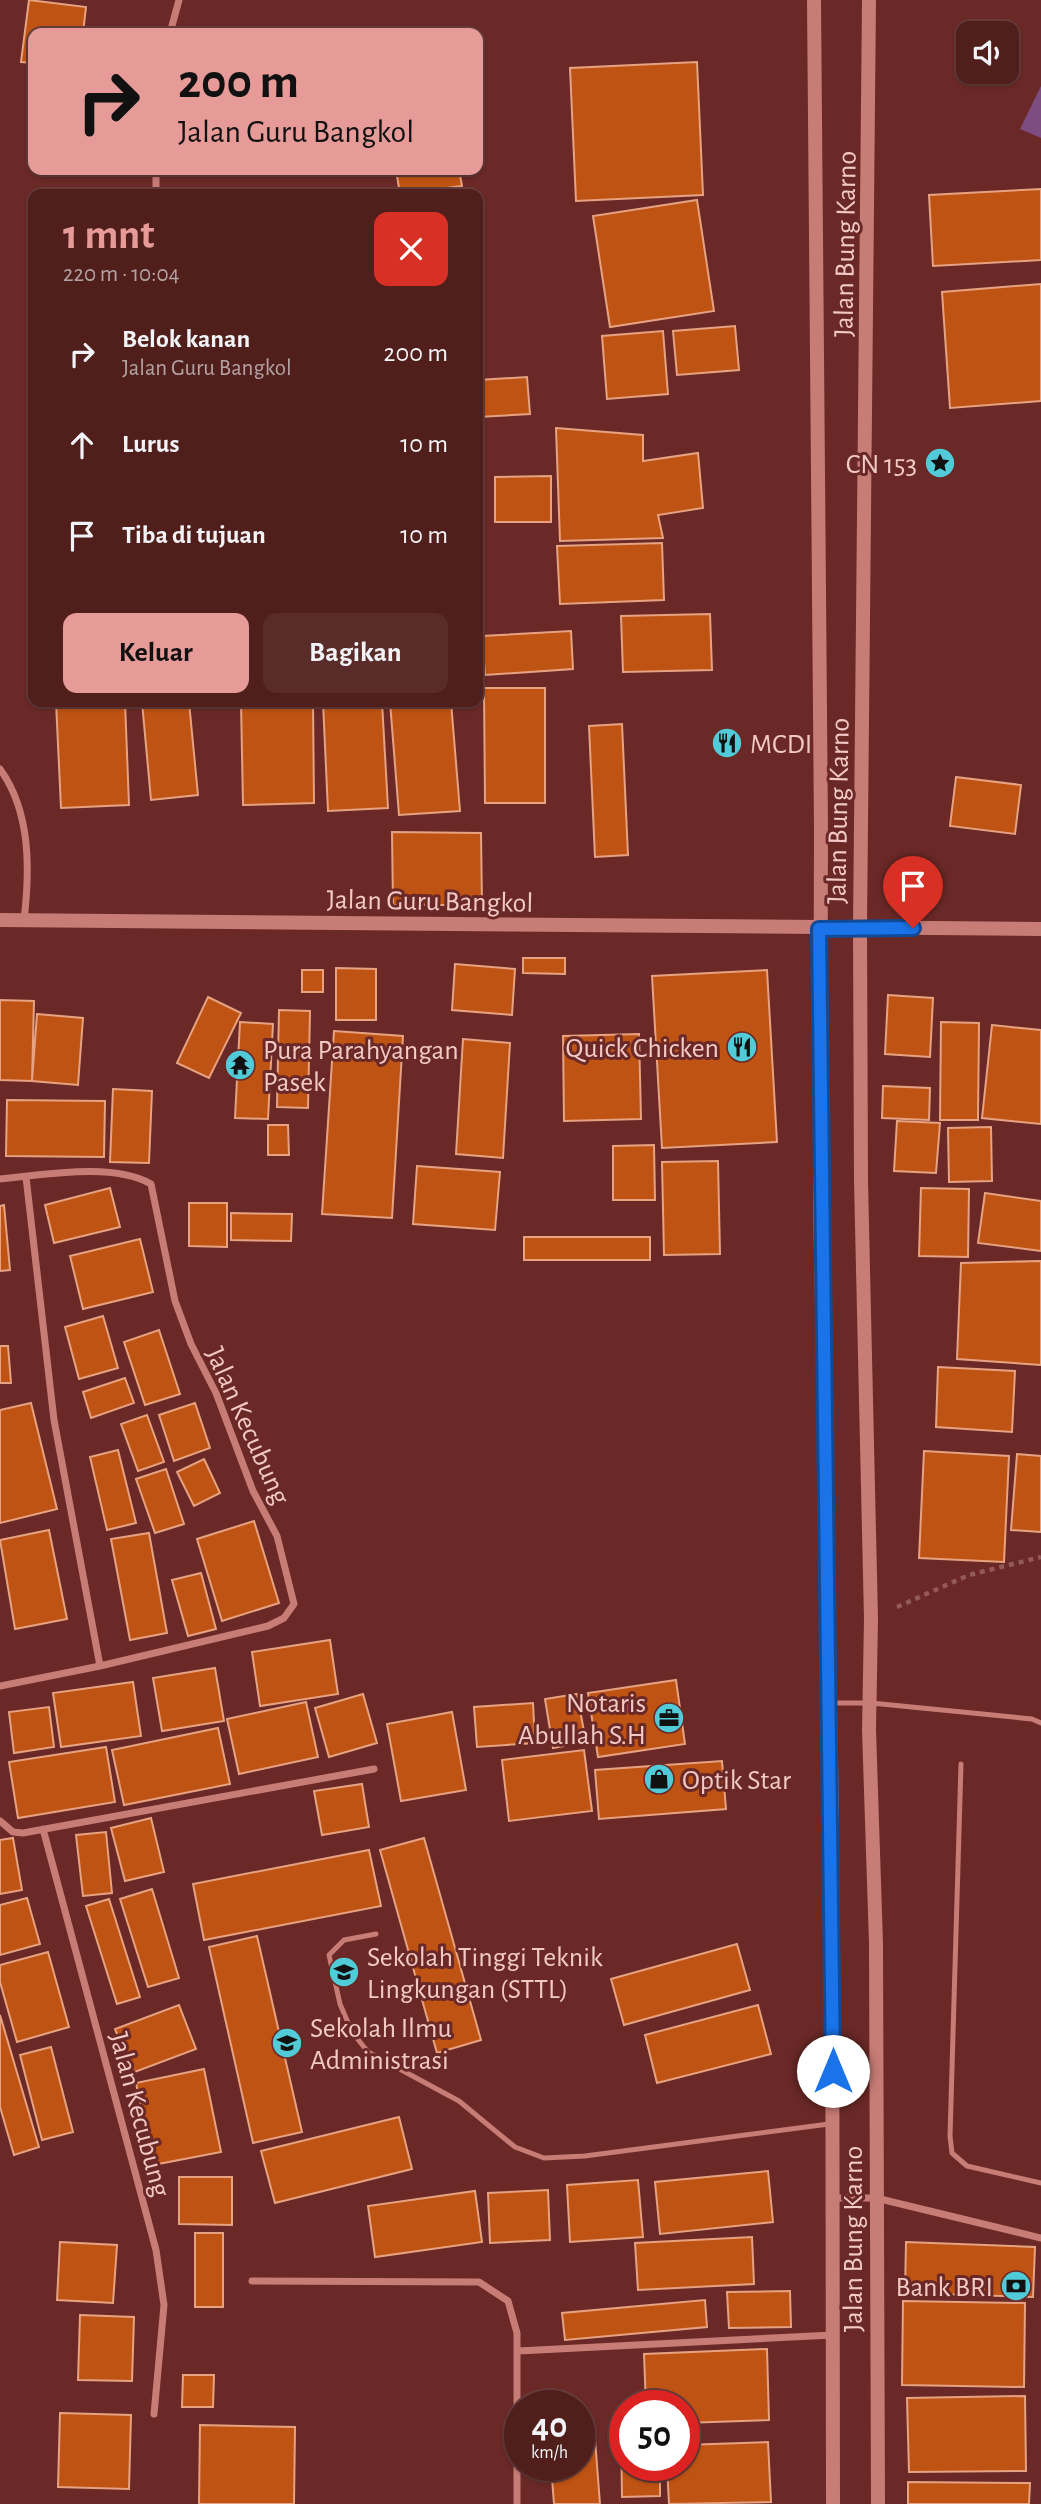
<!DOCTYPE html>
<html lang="id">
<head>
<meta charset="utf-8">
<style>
	body { margin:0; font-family:"Alegreya Sans",sans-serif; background:#5a2c29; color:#f1f3f6; height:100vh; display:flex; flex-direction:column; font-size:26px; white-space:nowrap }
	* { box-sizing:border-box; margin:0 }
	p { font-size:23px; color:#b4a2a3 }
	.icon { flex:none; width:38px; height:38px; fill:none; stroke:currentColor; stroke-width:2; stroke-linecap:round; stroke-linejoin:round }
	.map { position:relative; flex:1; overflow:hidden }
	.side { position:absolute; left:28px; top:189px; width:455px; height:518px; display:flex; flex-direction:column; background:#501f1c; border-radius:14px; box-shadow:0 2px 5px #0004,0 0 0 2px #673d3b }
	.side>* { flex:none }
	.banner { position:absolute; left:28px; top:28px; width:455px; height:147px; border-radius:14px; box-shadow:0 2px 5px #0004,0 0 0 2px #673d3b; background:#e69b98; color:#111; overflow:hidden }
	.buttons { position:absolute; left:956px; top:21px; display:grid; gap:14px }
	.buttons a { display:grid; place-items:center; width:63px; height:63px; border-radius:14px; background:#501f1c; box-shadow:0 2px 5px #0004,0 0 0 2px #673d3b; font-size:35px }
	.speed { position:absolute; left:504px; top:2390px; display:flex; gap:14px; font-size:35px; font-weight:700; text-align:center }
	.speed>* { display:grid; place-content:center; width:91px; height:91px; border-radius:50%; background:#501f1c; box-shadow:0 2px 5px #0004,0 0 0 2px #673d3b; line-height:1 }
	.speed small { font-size:18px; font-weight:400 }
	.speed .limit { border:10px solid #d22; background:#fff; color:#111 }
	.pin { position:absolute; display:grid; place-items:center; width:60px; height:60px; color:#fff; margin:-72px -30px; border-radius:50% 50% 50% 0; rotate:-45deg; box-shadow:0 0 7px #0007 }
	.pin .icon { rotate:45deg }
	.me { position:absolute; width:77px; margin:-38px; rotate:0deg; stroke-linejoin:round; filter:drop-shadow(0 0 5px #0008) }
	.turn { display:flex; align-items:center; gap:24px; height:147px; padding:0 35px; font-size:32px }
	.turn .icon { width:91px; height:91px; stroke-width:2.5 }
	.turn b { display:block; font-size:49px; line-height:60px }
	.round { display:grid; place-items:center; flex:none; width:74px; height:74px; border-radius:14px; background:#5a2c29 }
	.overview { display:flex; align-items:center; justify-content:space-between; height:119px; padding:0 35px }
	h1 { font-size:42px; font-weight:700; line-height:52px; color:#e69b98 }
	.action { display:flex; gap:14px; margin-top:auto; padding:14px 35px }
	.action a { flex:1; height:80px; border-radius:14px; background:#e69b98; color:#111; font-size:28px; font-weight:700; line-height:80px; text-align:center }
	.action a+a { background:#5a2c29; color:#f1f3f6 }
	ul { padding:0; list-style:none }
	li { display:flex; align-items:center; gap:21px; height:91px; padding:0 35px }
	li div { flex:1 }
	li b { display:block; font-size:26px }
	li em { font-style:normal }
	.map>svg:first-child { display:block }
	.green { fill:#7d4c80 }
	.building { fill:#be5313; stroke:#e7a282; stroke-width:2 }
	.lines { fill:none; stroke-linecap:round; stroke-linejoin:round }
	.path { stroke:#935a57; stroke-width:4.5; stroke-dasharray:5 5; stroke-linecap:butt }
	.lane { stroke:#c77c76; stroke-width:5 }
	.street { stroke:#c77c76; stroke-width:7 }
	.secondary { stroke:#c77c76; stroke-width:14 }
	.route-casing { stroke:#114b97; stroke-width:18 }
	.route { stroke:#1a73e8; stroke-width:12 }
	.labels { text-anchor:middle; stroke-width:6; stroke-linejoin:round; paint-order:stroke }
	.street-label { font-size:28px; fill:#f2c9c5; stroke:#6a2926 }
	.poi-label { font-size:28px; fill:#f2c9c5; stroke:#6a2926; text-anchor:start }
</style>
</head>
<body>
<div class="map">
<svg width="1041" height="2504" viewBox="0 0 1041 2504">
	<rect width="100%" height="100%" fill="#6a2926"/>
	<!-- green -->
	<path class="green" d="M 1041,86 L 1041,138 L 1020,129 Z"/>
	<!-- building -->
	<path class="building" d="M 29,0 L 86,7 L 83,33 L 33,33 L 33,63 L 21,62 Z
		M 697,62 L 703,195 L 576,201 L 570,68 Z
		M 396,170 L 459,170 L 462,186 L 400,194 Z
		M 1041,189 L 1041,260 L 933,266 L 929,195 Z
		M 697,200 L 714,311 L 610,327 L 593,216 Z
		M 1041,284 L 1041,401 L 950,408 L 942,292 Z
		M 735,326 L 739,370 L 677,375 L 673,331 Z
		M 663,331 L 668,394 L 607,399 L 602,336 Z
		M 527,377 L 530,414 L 478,417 L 478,380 Z
		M 556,428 L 643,435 L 643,461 L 698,453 L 703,508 L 658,515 L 663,538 L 560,541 Z
		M 551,476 L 551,522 L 495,522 L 495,477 Z
		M 662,543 L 664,600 L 560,604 L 557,546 Z
		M 710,614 L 712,670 L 623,672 L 621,616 Z
		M 571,631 L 573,669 L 485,675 L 482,636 Z
		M 484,688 L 545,688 L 545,803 L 485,803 Z
		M 56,702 L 125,702 L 129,805 L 61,808 Z
		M 142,702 L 189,702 L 198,795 L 151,800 Z
		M 241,702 L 313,702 L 314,803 L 243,805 Z
		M 323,702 L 382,702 L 388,808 L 328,811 Z
		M 390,702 L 451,702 L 460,811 L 399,815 Z
		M 622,724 L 628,855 L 595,857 L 589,726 Z
		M 956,777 L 1021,785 L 1015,834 L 950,826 Z
		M 392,832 L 481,833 L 482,905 L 393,905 Z
		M 523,958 L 565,958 L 565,974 L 523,973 Z
		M 455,964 L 515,969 L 512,1015 L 452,1010 Z
		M 336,968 L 376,969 L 376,1020 L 336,1020 Z
		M 302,970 L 323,970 L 323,992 L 302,992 Z
		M 767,970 L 777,1142 L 662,1148 L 652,976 Z
		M 888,995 L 933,998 L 930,1057 L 885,1054 Z
		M 208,997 L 241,1013 L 209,1078 L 177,1063 Z
		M 0,1000 L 34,1001 L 32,1081 L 0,1080 Z
		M 279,1010 L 310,1011 L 308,1108 L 277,1107 Z
		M 37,1014 L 83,1018 L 78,1085 L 32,1081 Z
		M 240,1022 L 273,1024 L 268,1119 L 235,1118 Z
		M 941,1022 L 979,1023 L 978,1120 L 940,1120 Z
		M 992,1025 L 1041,1030 L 1041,1124 L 982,1118 Z
		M 334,1031 L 403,1036 L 392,1218 L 322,1214 Z
		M 639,1034 L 641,1119 L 564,1121 L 563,1036 Z
		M 463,1039 L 510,1043 L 503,1158 L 456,1154 Z
		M 883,1086 L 930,1088 L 929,1120 L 882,1118 Z
		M 113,1089 L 152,1091 L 149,1163 L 110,1162 Z
		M 7,1100 L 105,1101 L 104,1157 L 6,1156 Z
		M 897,1121 L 940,1123 L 936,1173 L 894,1171 Z
		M 268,1125 L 288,1125 L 289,1155 L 268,1155 Z
		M 991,1127 L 992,1181 L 949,1182 L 948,1128 Z
		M 654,1145 L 655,1200 L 613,1200 L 613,1146 Z
		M 718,1161 L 720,1254 L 664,1255 L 662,1162 Z
		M 417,1166 L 500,1172 L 495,1230 L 413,1224 Z
		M 110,1188 L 120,1227 L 54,1243 L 45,1205 Z
		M 921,1188 L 969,1189 L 968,1257 L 919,1256 Z
		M 985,1193 L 1041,1201 L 1041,1251 L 978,1243 Z
		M 189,1203 L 227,1203 L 227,1247 L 189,1246 Z
		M 4,1205 L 10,1270 L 0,1271 L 0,1206 Z
		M 231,1213 L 292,1214 L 291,1241 L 231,1240 Z
		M 524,1237 L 650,1237 L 650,1260 L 524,1260 Z
		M 140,1239 L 153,1292 L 83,1309 L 70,1256 Z
		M 1041,1261 L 1041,1365 L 957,1359 L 961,1263 Z
		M 103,1316 L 118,1368 L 79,1379 L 65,1327 Z
		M 159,1330 L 180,1394 L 145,1405 L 124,1342 Z
		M 0,1346 L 8,1346 L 11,1383 L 0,1383 Z
		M 938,1367 L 1015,1371 L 1012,1432 L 936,1427 Z
		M 125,1378 L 134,1403 L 91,1418 L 83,1392 Z
		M 31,1403 L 57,1509 L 0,1523 L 0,1410 Z
		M 195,1403 L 210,1448 L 174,1461 L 159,1415 Z
		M 147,1415 L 164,1462 L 138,1471 L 121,1424 Z
		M 118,1450 L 136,1523 L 107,1530 L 90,1457 Z
		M 924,1451 L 1009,1456 L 1004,1562 L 919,1558 Z
		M 1017,1454 L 1041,1456 L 1041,1532 L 1011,1530 Z
		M 204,1459 L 220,1493 L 194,1506 L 177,1472 Z
		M 166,1469 L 184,1524 L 155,1533 L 136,1479 Z
		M 254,1521 L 279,1603 L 222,1621 L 197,1539 Z
		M 49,1530 L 67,1619 L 15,1629 L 0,1540 Z
		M 149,1533 L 167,1633 L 130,1640 L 111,1539 Z
		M 201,1573 L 216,1629 L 188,1636 L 172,1580 Z
		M 330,1640 L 338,1694 L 260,1706 L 252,1652 Z
		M 215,1668 L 224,1721 L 162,1731 L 153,1678 Z
		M 676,1680 L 685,1744 L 598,1757 L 588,1693 Z
		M 133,1682 L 141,1736 L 61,1747 L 53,1693 Z
		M 363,1694 L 377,1743 L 329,1757 L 315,1708 Z
		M 577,1694 L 586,1742 L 553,1748 L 545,1699 Z
		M 306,1702 L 318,1757 L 239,1774 L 227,1719 Z
		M 533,1703 L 535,1743 L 477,1747 L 474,1707 Z
		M 49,1707 L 54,1747 L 14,1753 L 9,1712 Z
		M 452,1712 L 466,1790 L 401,1801 L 387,1724 Z
		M 218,1728 L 230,1784 L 124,1805 L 112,1750 Z
		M 106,1747 L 115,1802 L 18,1818 L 9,1762 Z
		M 584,1750 L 592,1811 L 509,1821 L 502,1760 Z
		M 722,1761 L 726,1809 L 599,1819 L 595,1770 Z
		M 362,1784 L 369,1827 L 322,1835 L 314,1791 Z
		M 151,1818 L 164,1872 L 125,1881 L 111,1828 Z
		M 106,1832 L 112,1893 L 83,1896 L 76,1835 Z
		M 13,1838 L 22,1890 L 0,1894 L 0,1840 Z
		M 424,1838 L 481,2040 L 437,2053 L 380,1850 Z
		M 369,1850 L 381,1906 L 204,1940 L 193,1884 Z
		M 152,1889 L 179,1978 L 148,1987 L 120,1899 Z
		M 27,1898 L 40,1944 L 0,1955 L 0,1905 Z
		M 109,1899 L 140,1997 L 117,2004 L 86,1906 Z
		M 257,1936 L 302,2132 L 253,2143 L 209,1947 Z
		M 737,1944 L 750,1990 L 624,2025 L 611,1979 Z
		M 48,1952 L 69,2027 L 17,2042 L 0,1982 L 0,1965 Z
		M 179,2005 L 196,2049 L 132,2073 L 115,2029 Z
		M 758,2005 L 771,2054 L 657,2083 L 645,2035 Z
		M 0,2015 L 39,2147 L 14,2155 L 0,2107 Z
		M 51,2047 L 73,2132 L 42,2140 L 20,2055 Z
		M 204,2069 L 221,2152 L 153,2165 L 136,2083 Z
		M 399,2117 L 412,2169 L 275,2203 L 261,2151 Z
		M 768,2171 L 773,2222 L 660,2234 L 655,2182 Z
		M 179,2177 L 232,2177 L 232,2225 L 179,2224 Z
		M 638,2180 L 643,2237 L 570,2242 L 567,2185 Z
		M 548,2190 L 550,2240 L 490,2243 L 488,2193 Z
		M 475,2191 L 482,2242 L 375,2257 L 368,2206 Z
		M 195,2233 L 223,2233 L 223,2307 L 195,2307 Z
		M 752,2237 L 754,2284 L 638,2290 L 635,2243 Z
		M 60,2242 L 117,2245 L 113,2303 L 57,2300 Z
		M 906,2242 L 1035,2247 L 1033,2297 L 905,2293 Z
		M 790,2291 L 791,2327 L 729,2328 L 727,2292 Z
		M 705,2300 L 707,2327 L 565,2340 L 562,2313 Z
		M 903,2301 L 1025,2303 L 1024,2387 L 902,2385 Z
		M 80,2315 L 134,2317 L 132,2381 L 78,2380 Z
		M 767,2349 L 769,2420 L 684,2423 L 684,2406 L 646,2406 L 644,2354 Z
		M 183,2375 L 214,2375 L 213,2407 L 182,2407 Z
		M 1025,2396 L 1026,2471 L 909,2472 L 907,2398 Z
		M 60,2413 L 131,2415 L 129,2489 L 58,2487 Z
		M 200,2425 L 295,2427 L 294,2504 L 199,2504 Z
		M 625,2431 L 625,2466 L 660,2466 L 660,2496 L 622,2497 L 621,2432 Z
		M 595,2439 L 600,2504 L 554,2504 L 551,2466 L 579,2466 L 579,2440 Z
		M 768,2442 L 771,2502 L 669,2504 L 667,2466 L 684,2466 L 684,2445 Z
		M 908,2482 L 1030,2483 L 1029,2504 L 908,2504 Z"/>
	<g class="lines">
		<!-- path -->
		<path class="path" d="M 897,1607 L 969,1575 L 1041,1557"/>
		<!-- lane -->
		<path class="lane" d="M 830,1703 L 871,1703 L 1032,1719 L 1041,1723
			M 961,1764 L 950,2136 L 952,2153 L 967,2166 L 1041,2183
			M 376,1934 L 344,1940 L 329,1955 L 340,2004 L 352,2032 L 368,2052 L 459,2101 L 515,2147 L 544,2158 L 585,2156 L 829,2124"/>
		<!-- street -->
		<path class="street" d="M 170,33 L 179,0
			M 156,194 L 156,170
			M 0,769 C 31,812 30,870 24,920
			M 26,1177 L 54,1420 L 100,1666
			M 0,1179 C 44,1175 113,1162 151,1184 L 175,1301 L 191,1344 L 216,1393 L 253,1491 L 277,1536 L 294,1604 L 284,1618 L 268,1626 L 100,1666 L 0,1686
			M 0,1821 L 13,1832 L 23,1833 L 374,1769
			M 43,1829 L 156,2250 L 164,2305 L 154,2414
			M 833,2198 L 876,2198 L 1041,2238
			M 252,2281 L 479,2282 L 508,2301 L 517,2333 L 517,2504
			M 518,2351 L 833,2335"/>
		<!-- secondary -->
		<path class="secondary" d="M 814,0 L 821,830 L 820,1204 L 832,1809 L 833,2504
			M 869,0 L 860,927 L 861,1181 L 871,1619 L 869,1730 L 876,1943 L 878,2504
			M 0,920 L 1041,929"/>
	</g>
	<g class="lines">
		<!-- route casing -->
		<g class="route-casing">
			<path id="route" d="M 833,2071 L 819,929 L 913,928"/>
		</g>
		<!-- route -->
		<use href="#route" class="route"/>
	</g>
	<!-- icons -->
	<defs>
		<g id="sight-disc" transform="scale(1.575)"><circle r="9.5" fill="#52cbd8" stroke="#6a2926"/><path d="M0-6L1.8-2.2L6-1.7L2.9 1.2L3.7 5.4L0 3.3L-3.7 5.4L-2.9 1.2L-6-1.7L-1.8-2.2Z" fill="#111"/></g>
		<g id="restaurant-disc" transform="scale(1.575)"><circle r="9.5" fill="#52cbd8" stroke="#6a2926"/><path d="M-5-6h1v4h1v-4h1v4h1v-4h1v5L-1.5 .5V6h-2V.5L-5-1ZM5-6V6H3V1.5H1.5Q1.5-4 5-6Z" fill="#111"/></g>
		<g id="temple-disc" transform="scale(1.575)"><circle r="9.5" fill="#52cbd8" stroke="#6a2926"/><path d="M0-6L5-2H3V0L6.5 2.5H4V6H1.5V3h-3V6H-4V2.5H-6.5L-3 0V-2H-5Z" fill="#111"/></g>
		<g id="office-disc" transform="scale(1.575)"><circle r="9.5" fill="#52cbd8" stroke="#6a2926"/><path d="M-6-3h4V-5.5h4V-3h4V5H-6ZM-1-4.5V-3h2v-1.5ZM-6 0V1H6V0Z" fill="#111"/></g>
		<g id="shop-disc" transform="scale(1.575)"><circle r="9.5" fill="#52cbd8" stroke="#6a2926"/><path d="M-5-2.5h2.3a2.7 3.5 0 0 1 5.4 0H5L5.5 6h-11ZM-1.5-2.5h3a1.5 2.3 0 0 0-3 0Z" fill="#111"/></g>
		<g id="university-disc" transform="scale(1.575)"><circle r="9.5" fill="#52cbd8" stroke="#6a2926"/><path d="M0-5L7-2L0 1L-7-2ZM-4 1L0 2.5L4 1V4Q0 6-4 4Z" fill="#111"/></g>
		<g id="bank-disc" transform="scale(1.575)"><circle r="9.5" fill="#52cbd8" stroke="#6a2926"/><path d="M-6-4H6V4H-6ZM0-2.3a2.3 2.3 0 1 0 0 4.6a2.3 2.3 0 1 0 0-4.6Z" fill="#111"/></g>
	</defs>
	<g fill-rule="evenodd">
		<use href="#sight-disc" x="940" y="463"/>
		<use href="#restaurant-disc" x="727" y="743"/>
		<use href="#restaurant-disc" x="742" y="1047"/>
		<use href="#temple-disc" x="240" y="1065"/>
		<use href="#office-disc" x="669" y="1718"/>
		<use href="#shop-disc" x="659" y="1779"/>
		<use href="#university-disc" x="344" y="1972"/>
		<use href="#university-disc" x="287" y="2043"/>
		<use href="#bank-disc" x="1016" y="2286"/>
	</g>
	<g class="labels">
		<!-- street labels -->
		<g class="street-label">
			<text transform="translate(844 244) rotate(-89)" y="10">Jalan Bung Karno</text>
			<text transform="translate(837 811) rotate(-89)" y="10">Jalan Bung Karno</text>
			<text transform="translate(430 900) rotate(1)" y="10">Jalan Guru Bangkol</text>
			<text transform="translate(249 1425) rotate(66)" y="10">Jalan Kecubung</text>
			<text transform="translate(141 2114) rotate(75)" y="10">Jalan Kecubung</text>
			<text transform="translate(852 2239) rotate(-90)" y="10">Jalan Bung Karno</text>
		</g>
		<!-- poi labels -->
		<g class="poi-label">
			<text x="917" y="473" text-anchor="end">CN 153</text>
			<text x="750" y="753">MCDI</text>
			<text x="719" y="1057" text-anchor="end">Quick Chicken</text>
			<text x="263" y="1059">Pura Parahyangan<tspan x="263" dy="32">Pasek</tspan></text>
			<text x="646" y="1712" text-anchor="end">Notaris<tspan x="646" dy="32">Abullah S.H</tspan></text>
			<text x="682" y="1789">Optik Star</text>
			<text x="367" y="1966">Sekolah Tinggi Teknik<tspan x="367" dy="32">Lingkungan (STTL)</tspan></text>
			<text x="310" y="2037">Sekolah Ilmu<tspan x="310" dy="32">Administrasi</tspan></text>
			<text x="993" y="2296" text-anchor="end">Bank BRI</text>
		</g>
	</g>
</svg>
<div class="buttons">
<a><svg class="icon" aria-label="sound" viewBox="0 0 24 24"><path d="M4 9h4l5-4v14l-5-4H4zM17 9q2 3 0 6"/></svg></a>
</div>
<div class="speed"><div>40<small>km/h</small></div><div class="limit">50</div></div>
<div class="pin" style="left:913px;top:928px;background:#d93025"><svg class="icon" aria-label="arrive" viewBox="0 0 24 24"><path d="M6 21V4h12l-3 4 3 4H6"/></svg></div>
<svg class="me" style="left:833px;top:2071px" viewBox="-20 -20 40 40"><circle r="19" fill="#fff"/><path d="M0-13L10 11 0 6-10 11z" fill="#1a73e8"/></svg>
<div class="banner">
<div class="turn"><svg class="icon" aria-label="right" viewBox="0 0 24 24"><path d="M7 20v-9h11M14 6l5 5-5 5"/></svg><div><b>200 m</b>Jalan Guru Bangkol</div></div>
</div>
<section class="side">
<div class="overview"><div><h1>1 mnt</h1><p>220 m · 10:04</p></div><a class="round" style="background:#d93025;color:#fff"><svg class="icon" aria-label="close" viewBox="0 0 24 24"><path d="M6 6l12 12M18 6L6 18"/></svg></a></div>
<ul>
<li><svg class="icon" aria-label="right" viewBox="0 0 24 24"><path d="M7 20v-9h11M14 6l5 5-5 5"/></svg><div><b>Belok kanan</b><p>Jalan Guru Bangkol</p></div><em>200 m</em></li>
<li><svg class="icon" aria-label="ahead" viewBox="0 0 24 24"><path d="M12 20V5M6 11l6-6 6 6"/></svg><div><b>Lurus</b></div><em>10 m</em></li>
<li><svg class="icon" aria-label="arrive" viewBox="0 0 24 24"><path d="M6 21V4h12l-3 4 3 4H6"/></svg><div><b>Tiba di tujuan</b></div><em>10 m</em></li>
</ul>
<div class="action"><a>Keluar</a><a>Bagikan</a></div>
</section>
</div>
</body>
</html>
